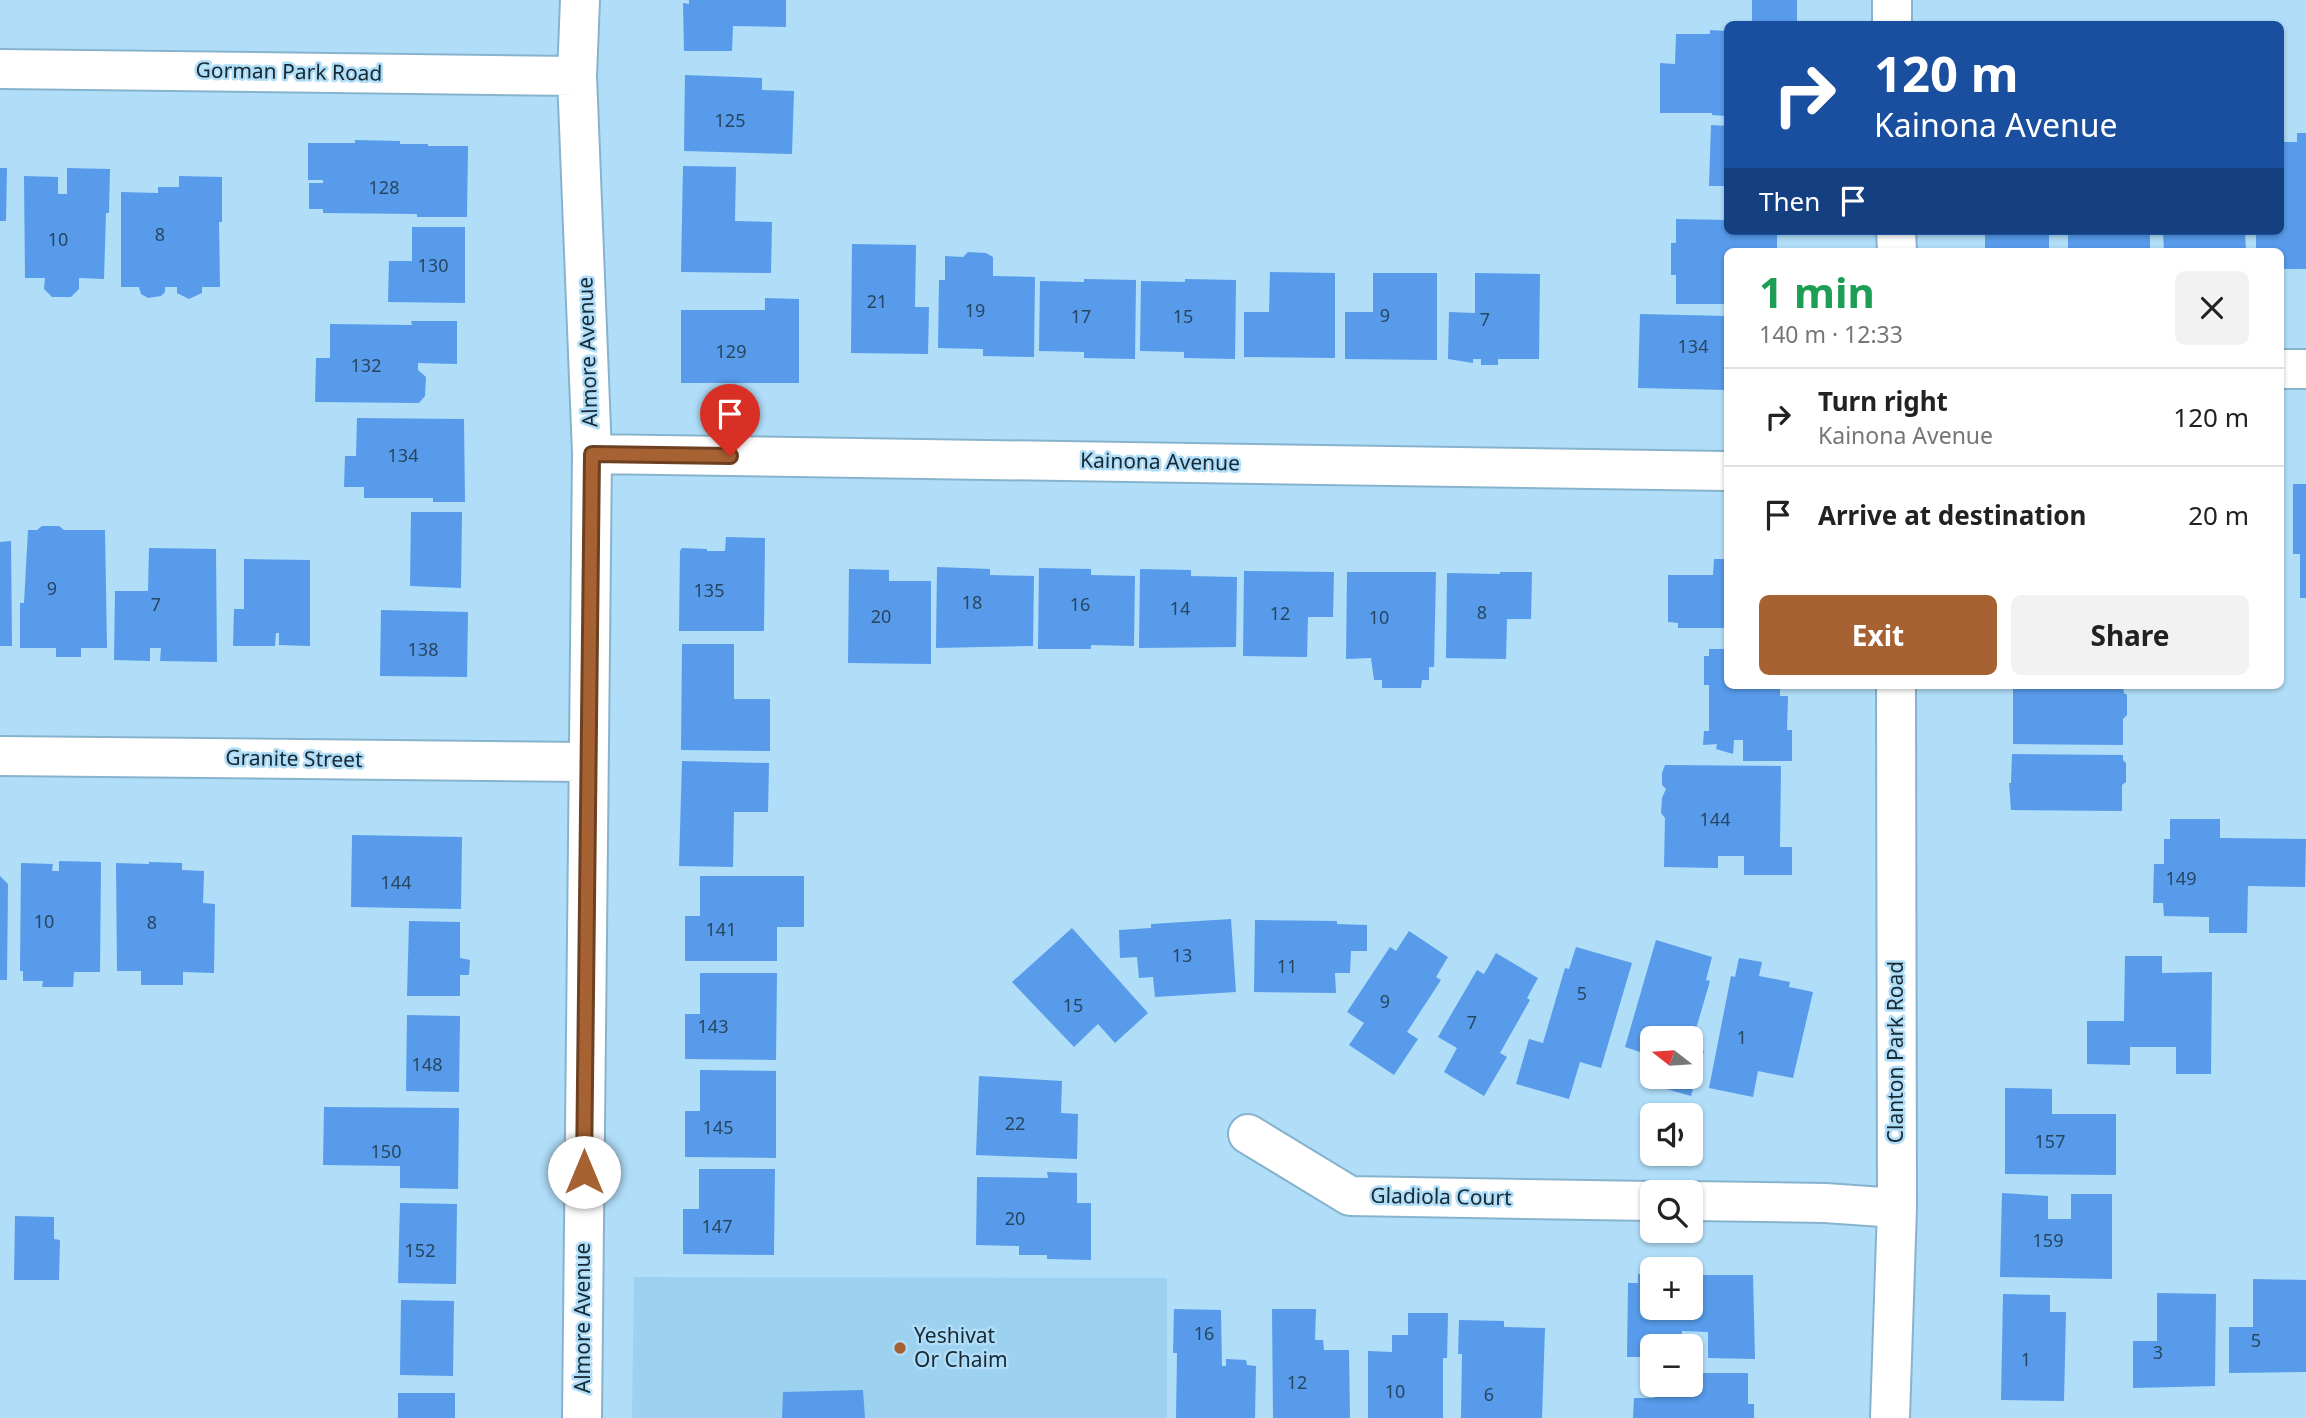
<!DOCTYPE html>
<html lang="en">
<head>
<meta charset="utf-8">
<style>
	body { margin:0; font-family:"Noto Sans",sans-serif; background:#f2f2f2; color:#222; height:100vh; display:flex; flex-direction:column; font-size:26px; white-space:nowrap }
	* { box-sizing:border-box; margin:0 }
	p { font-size:23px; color:#767676 }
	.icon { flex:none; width:38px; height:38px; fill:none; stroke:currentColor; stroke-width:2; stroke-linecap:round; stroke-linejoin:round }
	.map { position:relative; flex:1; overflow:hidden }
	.side { position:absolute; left:1724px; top:248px; width:560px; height:441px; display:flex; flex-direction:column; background:#fff; border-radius:10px; box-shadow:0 2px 5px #0004 }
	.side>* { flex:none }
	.hud { position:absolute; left:1724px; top:21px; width:560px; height:214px; border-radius:10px; box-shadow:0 2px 5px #0004; background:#1a4fa0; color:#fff; overflow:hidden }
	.needle { width:46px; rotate:287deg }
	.controls { position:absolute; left:1640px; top:1026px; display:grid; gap:14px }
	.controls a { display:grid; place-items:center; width:63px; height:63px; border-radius:10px; background:#fff; box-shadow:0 2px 5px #0004; font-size:35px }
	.pin { position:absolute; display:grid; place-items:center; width:60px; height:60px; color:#fff; margin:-72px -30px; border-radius:50% 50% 50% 0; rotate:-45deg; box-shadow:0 0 7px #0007 }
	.pin .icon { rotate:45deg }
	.me { position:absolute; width:77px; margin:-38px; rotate:0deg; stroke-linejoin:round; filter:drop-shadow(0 0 5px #0008) }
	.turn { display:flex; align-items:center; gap:24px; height:147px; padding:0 35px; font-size:32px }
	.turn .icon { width:91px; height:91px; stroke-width:2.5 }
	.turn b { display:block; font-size:49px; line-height:60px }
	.then { display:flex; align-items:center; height:66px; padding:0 35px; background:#0003; gap:14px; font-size:26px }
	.round { display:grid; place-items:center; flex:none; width:74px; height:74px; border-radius:10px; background:#f2f2f2 }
	.summary { display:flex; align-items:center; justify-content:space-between; height:119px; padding:0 35px }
	h1 { font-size:42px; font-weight:700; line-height:52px; color:#1e9e55 }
	.action { display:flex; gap:14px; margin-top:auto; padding:14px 35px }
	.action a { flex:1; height:80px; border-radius:10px; background:#a66232; color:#fff; font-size:28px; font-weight:700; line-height:80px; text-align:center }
	.action a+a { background:#f2f2f2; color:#222 }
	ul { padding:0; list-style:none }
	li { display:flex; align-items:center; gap:21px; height:98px; padding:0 35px; border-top:2px solid #e0e0e0 }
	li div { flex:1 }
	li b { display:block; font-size:26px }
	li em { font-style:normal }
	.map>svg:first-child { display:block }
	.built { fill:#9cd1ef }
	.building { fill:#579bea }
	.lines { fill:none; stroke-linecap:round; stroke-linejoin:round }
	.minor-casing { stroke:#87b3cd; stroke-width:42 }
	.minor { stroke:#fff; stroke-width:38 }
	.route-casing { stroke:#6c4020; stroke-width:18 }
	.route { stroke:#a66232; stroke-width:12 }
	.poi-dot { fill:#a66232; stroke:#b0ddf8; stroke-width:2.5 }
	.labels { text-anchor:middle; stroke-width:5; stroke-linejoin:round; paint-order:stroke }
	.number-label { font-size:18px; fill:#274661 }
	.street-label { font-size:21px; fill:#172933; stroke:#b0ddf8 }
	.poi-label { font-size:21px; fill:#172933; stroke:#b0ddf8; text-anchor:start }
</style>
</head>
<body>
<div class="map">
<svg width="2306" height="1418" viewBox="0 0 2306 1418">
	<rect width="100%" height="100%" fill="#b0ddf8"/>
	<!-- built -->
	<path class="built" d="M 634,1277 L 1167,1278 L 1167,1418 L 632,1418 Z"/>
	<!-- building -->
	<path class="building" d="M 689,0 L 786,0 L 786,27 L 733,26 L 732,51 L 684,51 L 683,3 L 689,4 Z
		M 1752,0 L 1797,0 L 1797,21 L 1752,21 Z
		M 1710,30 L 1727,31 L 1727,116 L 1712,115 L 1712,113 L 1660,113 L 1660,63 L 1675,64 L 1676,34 L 1710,34 Z
		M 685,75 L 762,78 L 762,90 L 794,91 L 792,154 L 684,151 Z
		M 1711,125 L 1727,126 L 1727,186 L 1709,186 Z
		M 2297,133 L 2306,133 L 2306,269 L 2280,269 L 2280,252 L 2256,252 L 2256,231 L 2280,231 L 2280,142 L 2297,142 Z
		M 355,140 L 400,141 L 400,144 L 428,144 L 428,146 L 468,146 L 467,217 L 417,217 L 417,214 L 323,213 L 323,209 L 309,209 L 309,183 L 323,183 L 323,180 L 308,180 L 308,143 L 355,143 Z
		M 683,166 L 736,167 L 735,221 L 772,222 L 771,273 L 681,272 Z
		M 0,168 L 7,168 L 6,221 L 0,221 Z
		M 67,168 L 110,169 L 109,213 L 106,213 L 104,279 L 79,278 L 79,289 L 71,297 L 52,297 L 44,289 L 45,278 L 25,278 L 24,176 L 58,177 L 58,194 L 67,194 Z
		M 179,176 L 222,177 L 222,222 L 219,222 L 220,287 L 202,287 L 202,293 L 189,299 L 177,293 L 177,287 L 165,287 L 165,292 L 161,296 L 148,298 L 141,294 L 139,287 L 121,287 L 121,192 L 158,193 L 158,187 L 179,187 Z
		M 1676,219 L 1727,220 L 1727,231 L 1777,231 L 1777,252 L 1727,252 L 1727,304 L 1676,304 L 1676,275 L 1671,275 L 1671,243 L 1676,243 Z
		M 412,227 L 465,227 L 465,303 L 388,302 L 389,261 L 412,261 Z
		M 1985,231 L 2049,231 L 2049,252 L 1985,252 Z
		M 2068,231 L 2150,231 L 2150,252 L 2068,252 Z
		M 2163,231 L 2245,231 L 2246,252 L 2164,252 Z
		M 852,244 L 916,245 L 915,307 L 929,307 L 928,354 L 851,353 Z
		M 968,252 L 986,253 L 993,257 L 993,276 L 1035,277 L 1034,357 L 983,356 L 983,349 L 938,348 L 939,280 L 945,280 L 945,256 L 963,257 Z
		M 1270,272 L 1335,273 L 1335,358 L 1244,357 L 1244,312 L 1269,312 Z
		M 1373,273 L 1437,273 L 1437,360 L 1345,359 L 1345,312 L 1373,312 Z
		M 1475,273 L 1540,274 L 1539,359 L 1498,359 L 1498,365 L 1481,365 L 1481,359 L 1473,359 L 1473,363 L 1448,359 L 1449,312 L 1475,313 Z
		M 1084,279 L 1136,280 L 1135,359 L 1084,358 L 1084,352 L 1039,351 L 1040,281 L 1084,282 Z
		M 1185,279 L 1236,280 L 1235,359 L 1184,358 L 1184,352 L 1140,351 L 1141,281 L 1185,282 Z
		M 765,298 L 799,299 L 799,383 L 681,383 L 681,310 L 765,310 Z
		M 1640,314 L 1727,316 L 1727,390 L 1638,388 Z
		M 411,321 L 457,321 L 457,364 L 418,363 L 418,370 L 426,377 L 425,396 L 419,403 L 315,402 L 316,358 L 330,358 L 330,324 L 412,325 Z
		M 357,418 L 464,419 L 465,502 L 433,502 L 433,498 L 364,498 L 364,487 L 344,487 L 345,456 L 356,456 Z
		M 2293,484 L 2306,484 L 2306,598 L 2300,598 L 2300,554 L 2293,554 Z
		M 2280,485 L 2284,485 L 2284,559 L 2280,559 Z
		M 411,512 L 462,512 L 461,588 L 410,586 Z
		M 42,526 L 59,526 L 64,530 L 105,530 L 107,648 L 81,648 L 81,657 L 56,657 L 56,648 L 20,648 L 20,603 L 24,603 L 28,530 L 37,530 Z
		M 726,537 L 765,538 L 764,631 L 679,631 L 680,551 L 682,548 L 707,549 L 707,551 L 725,551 Z
		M 11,541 L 12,646 L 0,646 L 0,542 Z
		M 149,548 L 216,549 L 217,662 L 160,661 L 161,648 L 150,648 L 150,661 L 114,660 L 115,591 L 148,591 Z
		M 244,559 L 310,560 L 310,646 L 279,645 L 279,633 L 276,633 L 275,646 L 233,646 L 234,609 L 244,609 Z
		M 1714,559 L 1727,559 L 1727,628 L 1678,628 L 1678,623 L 1668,622 L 1668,575 L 1713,575 Z
		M 937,567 L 990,569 L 990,575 L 1034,576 L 1033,646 L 936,648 Z
		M 1039,568 L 1091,569 L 1091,575 L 1135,576 L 1134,646 L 1091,645 L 1091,649 L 1038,649 Z
		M 849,569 L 889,570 L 889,581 L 931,581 L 931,664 L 848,663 Z
		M 1140,569 L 1191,570 L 1191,576 L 1237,577 L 1236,647 L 1139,648 Z
		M 1244,571 L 1334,572 L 1333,617 L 1308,617 L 1307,657 L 1243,656 Z
		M 1347,572 L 1436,572 L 1434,667 L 1429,667 L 1429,680 L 1422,680 L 1421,688 L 1382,688 L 1382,680 L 1374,680 L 1371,658 L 1346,659 Z
		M 1500,572 L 1532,572 L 1531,619 L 1507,619 L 1506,659 L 1446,658 L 1447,573 L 1500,574 Z
		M 381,610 L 468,612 L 467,677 L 380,676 Z
		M 682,644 L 734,644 L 734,699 L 770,699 L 770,751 L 681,750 Z
		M 1709,649 L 1727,649 L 1727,686 L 1780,686 L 1780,696 L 1788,696 L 1787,730 L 1792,730 L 1792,761 L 1743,761 L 1743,740 L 1734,740 L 1733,754 L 1716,749 L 1717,744 L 1703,745 L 1704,731 L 1709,731 L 1709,685 L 1704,685 L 1704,656 L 1709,656 Z
		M 2013,686 L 2123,687 L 2124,693 L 2127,695 L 2127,715 L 2123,719 L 2123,745 L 2013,744 Z
		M 2012,754 L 2123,755 L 2123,760 L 2126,763 L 2126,782 L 2122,785 L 2122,811 L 2011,810 L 2009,783 L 2011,783 Z
		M 682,761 L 769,763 L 768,812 L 734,812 L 733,867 L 679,866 Z
		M 1665,765 L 1781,766 L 1780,847 L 1792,847 L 1792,875 L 1744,875 L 1744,856 L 1718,856 L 1718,868 L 1664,867 L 1665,818 L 1661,813 L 1662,798 L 1666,789 L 1662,785 L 1662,773 Z
		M 2170,819 L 2220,819 L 2220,838 L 2306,839 L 2305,887 L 2248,886 L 2247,933 L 2209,933 L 2209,917 L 2164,916 L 2163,903 L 2153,903 L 2154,864 L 2164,864 L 2164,839 L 2170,839 Z
		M 352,835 L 462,837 L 461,909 L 351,907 Z
		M 59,861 L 101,862 L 100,972 L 74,972 L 73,987 L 42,987 L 43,981 L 23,981 L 23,971 L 20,971 L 21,863 L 53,864 L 52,871 L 59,871 Z
		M 149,862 L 182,863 L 182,870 L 204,871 L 203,903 L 215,904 L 214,973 L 183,972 L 183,985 L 141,985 L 141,971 L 117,971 L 116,863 L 149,864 Z
		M 0,876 L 8,884 L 7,980 L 0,980 Z
		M 700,876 L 804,876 L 804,927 L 777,927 L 777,961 L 685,961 L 685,916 L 700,916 Z
		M 1231,919 L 1236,992 L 1155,997 L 1153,977 L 1139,978 L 1137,957 L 1120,958 L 1119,930 L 1151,928 L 1151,924 Z
		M 1255,920 L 1337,921 L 1337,924 L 1367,925 L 1367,951 L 1351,951 L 1350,973 L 1335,973 L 1336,993 L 1254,992 Z
		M 409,921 L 460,922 L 460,958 L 470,960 L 469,975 L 460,975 L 460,996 L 407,996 Z
		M 1072,928 L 1148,1013 L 1115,1043 L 1098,1024 L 1074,1047 L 1012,982 Z
		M 1409,931 L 1448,957 L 1436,977 L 1441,980 L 1407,1032 L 1418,1039 L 1394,1075 L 1349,1045 L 1364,1023 L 1347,1012 L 1390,947 L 1396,951 Z
		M 1656,940 L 1712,957 L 1706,980 L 1710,981 L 1691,1046 L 1690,1038 L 1652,1038 L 1652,1056 L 1625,1047 Z
		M 1576,947 L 1632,963 L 1601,1068 L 1580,1062 L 1569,1099 L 1516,1084 L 1529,1039 L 1543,1043 L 1565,968 L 1569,969 Z
		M 1496,953 L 1538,978 L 1527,998 L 1530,1000 L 1500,1053 L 1507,1057 L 1484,1096 L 1444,1072 L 1457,1048 L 1438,1037 L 1477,970 L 1484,974 Z
		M 2125,956 L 2162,956 L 2162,973 L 2212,972 L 2211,1074 L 2176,1074 L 2176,1047 L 2130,1047 L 2130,1065 L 2087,1064 L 2087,1021 L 2124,1021 Z
		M 1739,958 L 1762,962 L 1759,976 L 1790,982 L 1789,987 L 1813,992 L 1793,1078 L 1758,1071 L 1753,1097 L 1709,1088 L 1731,976 L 1735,977 Z
		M 700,973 L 777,973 L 776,1060 L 685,1059 L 685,1014 L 700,1014 Z
		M 407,1015 L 460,1016 L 459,1092 L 406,1091 Z
		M 1690,1047 L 1704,1051 L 1691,1096 L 1649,1084 L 1651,1076 L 1690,1076 Z
		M 700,1070 L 776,1071 L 776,1158 L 685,1157 L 685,1111 L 700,1111 Z
		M 979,1076 L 1062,1081 L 1061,1113 L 1078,1114 L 1077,1159 L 976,1155 Z
		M 2005,1088 L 2052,1089 L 2052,1114 L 2116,1114 L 2116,1175 L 2005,1174 Z
		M 324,1107 L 459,1108 L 458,1189 L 400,1188 L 400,1166 L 323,1165 Z
		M 699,1169 L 775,1169 L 774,1255 L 683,1254 L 683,1209 L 699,1209 Z
		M 1047,1172 L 1077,1173 L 1077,1203 L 1091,1203 L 1091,1260 L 1047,1259 L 1047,1255 L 1019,1255 L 1019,1246 L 976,1245 L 977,1177 L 1048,1178 Z
		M 2002,1193 L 2048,1196 L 2048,1219 L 2071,1219 L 2071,1194 L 2112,1194 L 2112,1279 L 2000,1277 Z
		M 400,1203 L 457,1204 L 456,1284 L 398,1283 Z
		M 15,1216 L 54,1217 L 54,1239 L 60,1240 L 59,1280 L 14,1280 Z
		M 1638,1274 L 1652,1274 L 1652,1307 L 1690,1307 L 1690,1275 L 1753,1275 L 1755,1359 L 1708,1358 L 1708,1332 L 1682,1331 L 1682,1346 L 1652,1346 L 1652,1357 L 1627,1357 L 1628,1283 L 1638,1283 Z
		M 2253,1279 L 2306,1280 L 2306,1372 L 2229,1373 L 2229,1327 L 2253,1327 Z
		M 2157,1293 L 2216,1294 L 2215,1386 L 2133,1388 L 2133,1341 L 2157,1341 Z
		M 2003,1294 L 2050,1295 L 2050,1312 L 2066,1312 L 2064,1401 L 2001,1400 Z
		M 401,1300 L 454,1301 L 453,1376 L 400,1375 Z
		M 1174,1309 L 1221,1310 L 1222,1366 L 1226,1366 L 1226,1359 L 1246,1360 L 1247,1365 L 1256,1366 L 1255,1418 L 1176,1418 L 1177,1353 L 1173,1353 Z
		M 1272,1309 L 1316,1309 L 1315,1340 L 1323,1340 L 1324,1350 L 1349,1350 L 1350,1418 L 1273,1418 Z
		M 1408,1313 L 1448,1313 L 1447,1358 L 1443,1358 L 1443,1418 L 1368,1418 L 1368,1351 L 1392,1352 L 1392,1335 L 1408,1335 Z
		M 1459,1320 L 1504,1321 L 1504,1327 L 1545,1328 L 1542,1418 L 1461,1418 L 1462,1354 L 1458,1354 Z
		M 1690,1373 L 1748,1373 L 1748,1404 L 1754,1404 L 1754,1418 L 1633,1418 L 1634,1398 L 1654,1398 L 1655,1384 L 1690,1384 Z
		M 863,1390 L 865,1418 L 782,1418 L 783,1392 Z
		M 398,1393 L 455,1393 L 455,1418 L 398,1418 Z"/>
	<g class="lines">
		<!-- minor casing -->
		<g class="minor-casing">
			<path id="minor" d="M 580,0 L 577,76 L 592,454 L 582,1418
				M 1892,0 L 1892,24
				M 0,69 L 577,76
				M 1896,231 L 1897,252
				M 2280,369 L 2306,369
				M 592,454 L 1727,471
				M 0,756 L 587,762
				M 1248,1134 L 1350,1196 L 1652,1201
				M 1690,1201 L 1825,1203 L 1897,1208
				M 1890,1418 L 1897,1208 L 1896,686"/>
		</g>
		<!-- minor -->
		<use href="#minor" class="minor"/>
	</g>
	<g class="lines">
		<!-- route casing -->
		<g class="route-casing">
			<path id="route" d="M 584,1172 L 592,454 L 730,456"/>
		</g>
		<!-- route -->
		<use href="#route" class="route"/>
	</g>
	<!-- markers -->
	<circle class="poi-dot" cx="900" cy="1348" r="7"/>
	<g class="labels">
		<!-- number labels -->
		<g class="number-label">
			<text x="730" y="127">125</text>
			<text x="384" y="194">128</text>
			<text x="160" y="241">8</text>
			<text x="58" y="246">10</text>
			<text x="433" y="272">130</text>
			<text x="877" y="308">21</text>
			<text x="975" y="317">19</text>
			<text x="1385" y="322">9</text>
			<text x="1081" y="323">17</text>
			<text x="1183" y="323">15</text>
			<text x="1485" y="326">7</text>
			<text x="1693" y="353">134</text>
			<text x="731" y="358">129</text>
			<text x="366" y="372">132</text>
			<text x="403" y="462">134</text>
			<text x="52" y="595">9</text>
			<text x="709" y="597">135</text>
			<text x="972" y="609">18</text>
			<text x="156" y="611">7</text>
			<text x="1080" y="611">16</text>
			<text x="1180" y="615">14</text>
			<text x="1482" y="619">8</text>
			<text x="1280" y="620">12</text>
			<text x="881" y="623">20</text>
			<text x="1379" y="624">10</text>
			<text x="423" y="656">138</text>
			<text x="1715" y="826">144</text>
			<text x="2181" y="885">149</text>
			<text x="396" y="889">144</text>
			<text x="44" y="928">10</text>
			<text x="152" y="929">8</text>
			<text x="721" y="936">141</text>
			<text x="1182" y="962">13</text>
			<text x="1287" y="973">11</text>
			<text x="1582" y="1000">5</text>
			<text x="1385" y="1008">9</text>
			<text x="1073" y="1012">15</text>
			<text x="1472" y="1029">7</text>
			<text x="713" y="1033">143</text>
			<text x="1742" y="1044">1</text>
			<text x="427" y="1071">148</text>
			<text x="1015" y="1130">22</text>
			<text x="718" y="1134">145</text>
			<text x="2050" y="1148">157</text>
			<text x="386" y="1158">150</text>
			<text x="1015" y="1225">20</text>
			<text x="717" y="1233">147</text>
			<text x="2048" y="1247">159</text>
			<text x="420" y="1257">152</text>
			<text x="1204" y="1340">16</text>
			<text x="2256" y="1347">5</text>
			<text x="2158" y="1359">3</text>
			<text x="2026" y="1366">1</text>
			<text x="1297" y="1389">12</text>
			<text x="1395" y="1398">10</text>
			<text x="1489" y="1401">6</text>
		</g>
		<!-- street labels -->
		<g class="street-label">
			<text transform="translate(289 72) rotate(1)" y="7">Gorman Park Road</text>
			<text transform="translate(588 352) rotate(-92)" y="7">Almore Avenue</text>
			<text transform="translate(1160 462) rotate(1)" y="7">Kainona Avenue</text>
			<text transform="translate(294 759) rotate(1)" y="7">Granite Street</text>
			<text transform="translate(1896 1052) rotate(-90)" y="7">Clanton Park Road</text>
			<text transform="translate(1441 1197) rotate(1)" y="7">Gladiola Court</text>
			<text transform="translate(583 1318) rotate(-90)" y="7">Almore Avenue</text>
		</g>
		<!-- poi labels -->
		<g class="poi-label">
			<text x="914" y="1343">Yeshivat<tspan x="914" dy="24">Or Chaim</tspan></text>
		</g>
	</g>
</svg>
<div class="controls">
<a><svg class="needle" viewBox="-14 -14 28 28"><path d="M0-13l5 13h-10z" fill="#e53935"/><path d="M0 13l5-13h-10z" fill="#767676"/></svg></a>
<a><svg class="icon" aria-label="sound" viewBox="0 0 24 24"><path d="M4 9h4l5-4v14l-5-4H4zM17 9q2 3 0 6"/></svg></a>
<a><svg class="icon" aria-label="search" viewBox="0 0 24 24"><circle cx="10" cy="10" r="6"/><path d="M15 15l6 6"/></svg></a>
<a>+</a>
<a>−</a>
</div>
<div class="pin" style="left:730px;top:456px;background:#d93025"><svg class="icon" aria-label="arrive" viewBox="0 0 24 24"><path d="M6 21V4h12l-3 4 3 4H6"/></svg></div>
<svg class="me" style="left:584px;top:1172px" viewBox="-20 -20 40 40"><circle r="19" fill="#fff"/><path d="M0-13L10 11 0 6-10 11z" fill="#a66232"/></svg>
<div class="hud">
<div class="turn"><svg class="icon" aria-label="right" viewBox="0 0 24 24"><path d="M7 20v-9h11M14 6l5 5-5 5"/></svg><div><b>120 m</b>Kainona Avenue</div></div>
<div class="then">Then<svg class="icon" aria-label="arrive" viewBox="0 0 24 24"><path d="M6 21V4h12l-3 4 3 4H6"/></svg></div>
</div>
<section class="side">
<div class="summary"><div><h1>1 min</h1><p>140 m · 12:33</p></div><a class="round"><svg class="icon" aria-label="close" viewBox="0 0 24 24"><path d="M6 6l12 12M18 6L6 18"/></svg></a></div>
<ul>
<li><svg class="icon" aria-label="right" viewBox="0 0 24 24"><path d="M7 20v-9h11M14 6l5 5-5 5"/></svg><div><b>Turn right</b><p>Kainona Avenue</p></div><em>120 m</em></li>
<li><svg class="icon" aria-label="arrive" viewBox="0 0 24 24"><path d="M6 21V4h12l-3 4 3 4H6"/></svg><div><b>Arrive at destination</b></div><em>20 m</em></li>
</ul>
<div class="action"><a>Exit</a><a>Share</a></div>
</section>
</div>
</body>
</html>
